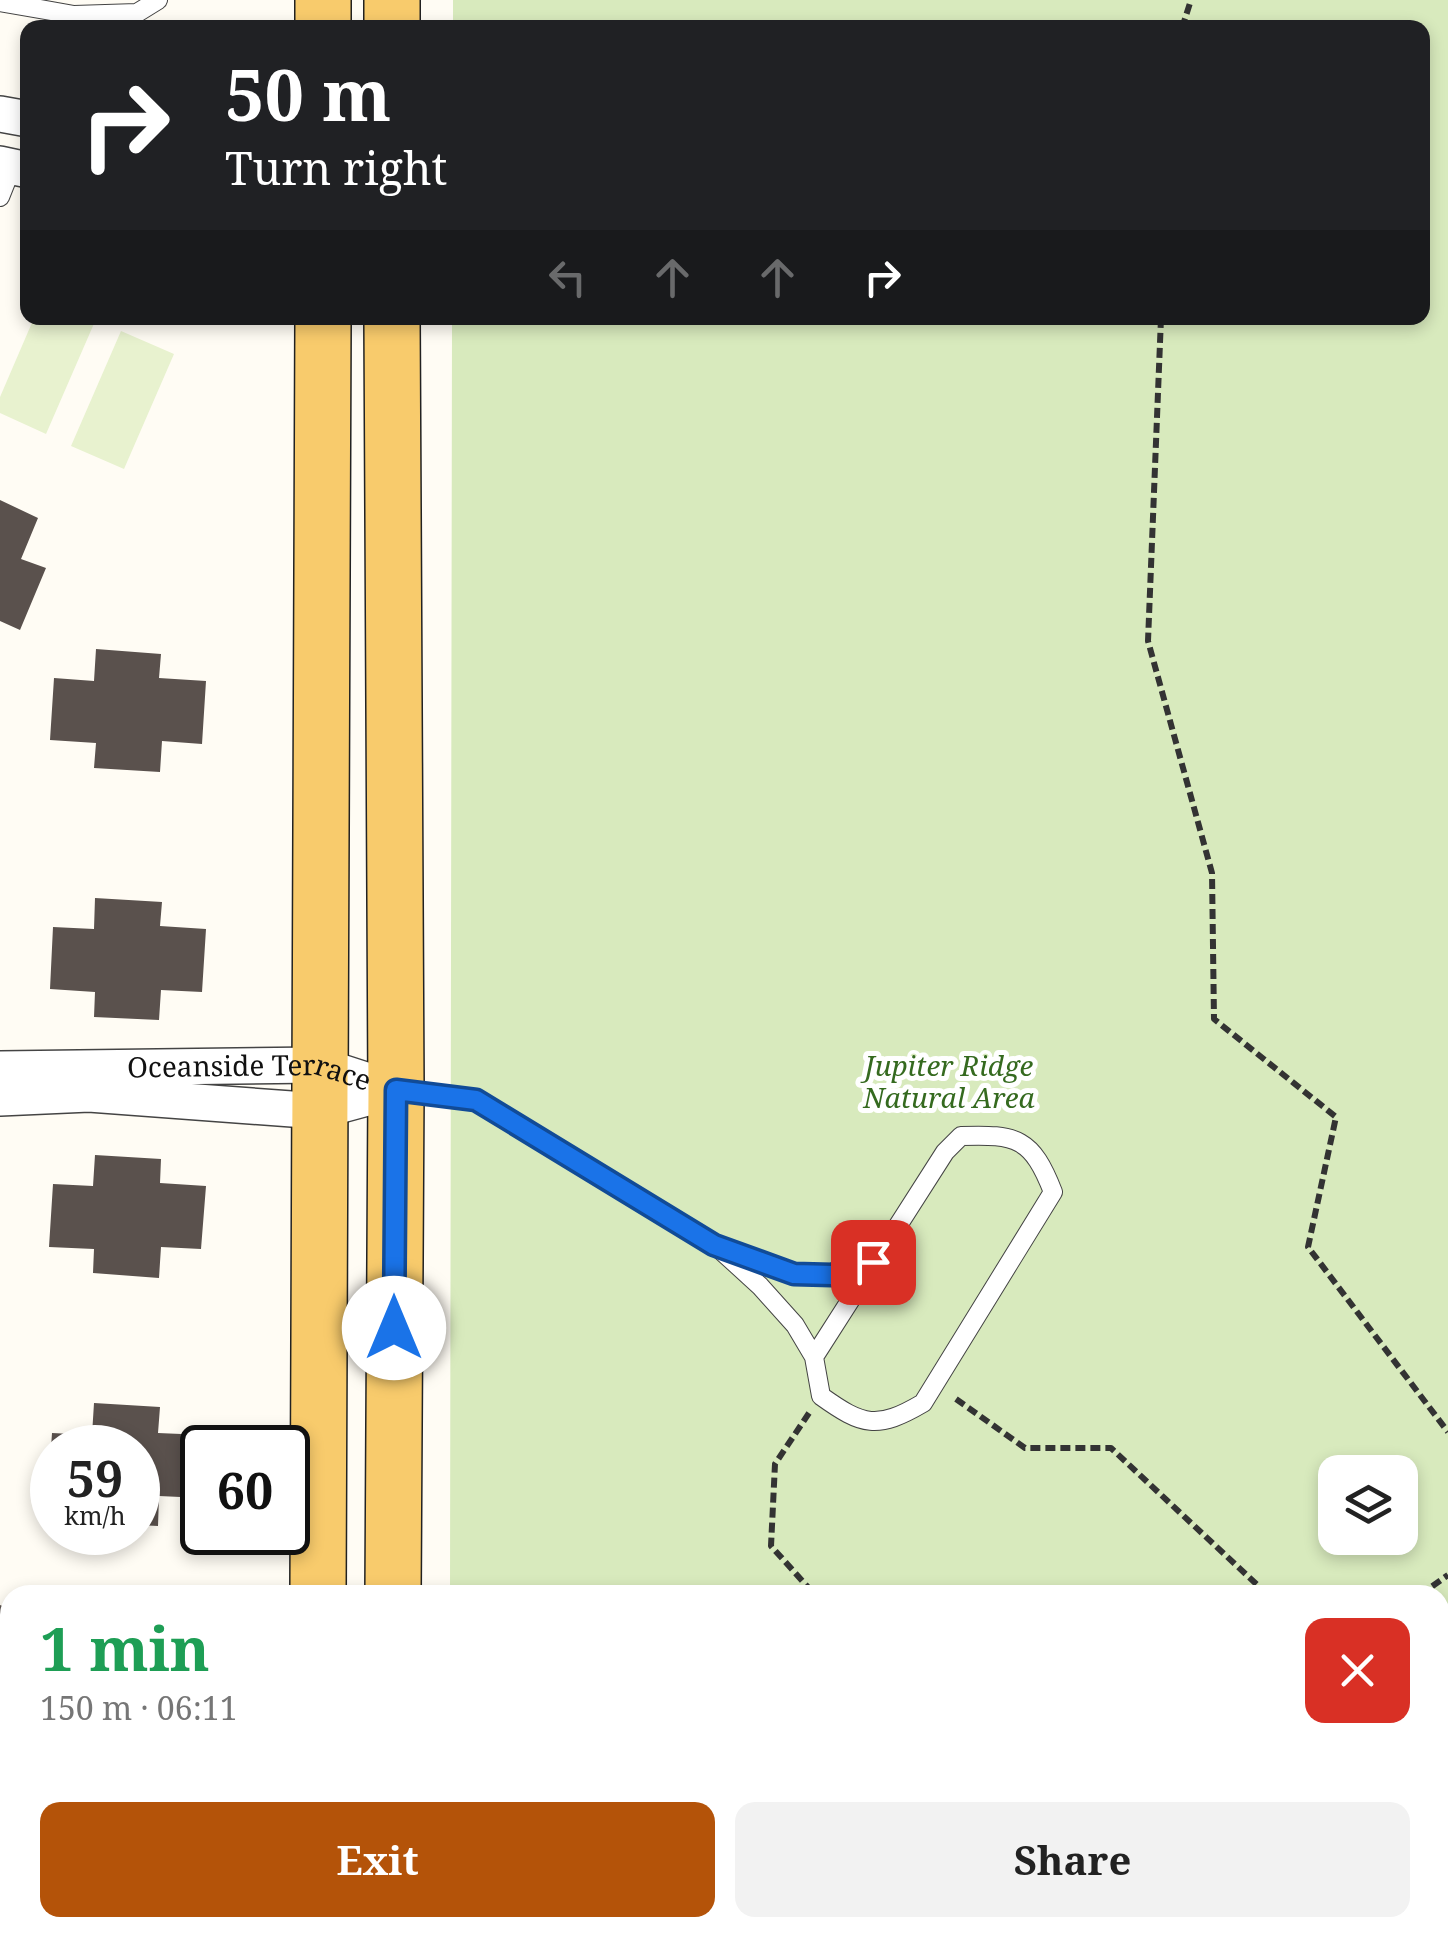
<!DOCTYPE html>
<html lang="en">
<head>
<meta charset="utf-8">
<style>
	body { margin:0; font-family:"Noto Serif",serif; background:#f2f2f2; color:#222; height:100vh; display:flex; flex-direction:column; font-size:38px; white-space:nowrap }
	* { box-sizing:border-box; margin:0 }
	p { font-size:32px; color:#767676 }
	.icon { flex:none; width:55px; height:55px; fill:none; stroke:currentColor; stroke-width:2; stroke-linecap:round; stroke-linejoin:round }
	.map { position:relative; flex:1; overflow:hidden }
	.details { position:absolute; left:0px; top:1585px; width:1450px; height:352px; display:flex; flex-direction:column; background:#fff; border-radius:30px 30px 0 0; box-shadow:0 5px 15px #0003 }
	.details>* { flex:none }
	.hud { position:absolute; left:20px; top:20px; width:1410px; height:305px; border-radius:20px; box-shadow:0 5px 15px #0003; background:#202124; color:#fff; overflow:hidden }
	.buttons { position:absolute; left:1318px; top:1455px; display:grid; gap:20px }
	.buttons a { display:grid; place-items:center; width:100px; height:100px; border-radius:20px; background:#fff; box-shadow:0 5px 15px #0003; font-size:50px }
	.speed { position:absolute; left:30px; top:1425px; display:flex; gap:20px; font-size:50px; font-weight:700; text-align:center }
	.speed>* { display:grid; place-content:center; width:130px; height:130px; border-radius:50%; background:#fff; box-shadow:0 5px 15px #0003; line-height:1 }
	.speed small { font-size:25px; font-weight:400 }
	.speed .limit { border:5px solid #111; border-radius:15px; background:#fff; color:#111 }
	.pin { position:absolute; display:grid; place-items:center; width:85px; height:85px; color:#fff; margin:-42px; border-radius:20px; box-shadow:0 5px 15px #0006 }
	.me { position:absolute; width:110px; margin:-55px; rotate:0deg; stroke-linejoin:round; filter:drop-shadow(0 0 8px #0008) }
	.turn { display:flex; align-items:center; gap:35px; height:210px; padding:0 40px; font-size:45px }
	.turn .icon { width:130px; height:130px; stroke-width:2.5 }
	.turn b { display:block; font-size:70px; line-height:85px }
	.lanes { display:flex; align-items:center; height:95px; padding:0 40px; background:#0003; justify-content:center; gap:50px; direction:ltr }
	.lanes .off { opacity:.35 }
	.round { display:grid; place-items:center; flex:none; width:105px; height:105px; border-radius:20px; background:#f2f2f2 }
	.head { display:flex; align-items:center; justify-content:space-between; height:170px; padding:0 40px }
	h1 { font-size:60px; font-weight:700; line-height:75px; color:#1e9e55 }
	.action { display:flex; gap:20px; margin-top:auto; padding:20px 40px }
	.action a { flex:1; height:115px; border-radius:20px; background:#b45309; color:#fff; font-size:40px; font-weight:700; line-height:115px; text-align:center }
	.action a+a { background:#f2f2f2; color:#222 }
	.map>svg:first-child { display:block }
	.green { fill:#d8eabd; fill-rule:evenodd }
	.pitch { fill:#e8f2cf }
	.building { fill:#5a514d }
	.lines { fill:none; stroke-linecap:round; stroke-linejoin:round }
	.lane-casing { stroke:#444; stroke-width:20 }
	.street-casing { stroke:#444; stroke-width:38 }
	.primary-casing { stroke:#222; stroke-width:58 }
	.path { stroke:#333; stroke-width:6; stroke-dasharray:10 5; stroke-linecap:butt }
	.lane { stroke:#fff; stroke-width:18 }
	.street { stroke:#fff; stroke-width:35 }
	.primary { stroke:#f8cb6c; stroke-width:55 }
	.route-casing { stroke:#114b97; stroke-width:25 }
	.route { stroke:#1a73e8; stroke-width:18 }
	.labels { text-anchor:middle; stroke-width:10; stroke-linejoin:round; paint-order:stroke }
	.park-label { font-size:28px; font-style:italic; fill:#356a1f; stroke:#fff }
	.street-label { font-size:28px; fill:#111; stroke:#fff }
</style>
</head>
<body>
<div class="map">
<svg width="1448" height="1937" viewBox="0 0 1448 1937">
	<rect width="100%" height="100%" fill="#fffcf4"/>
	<!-- green -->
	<path class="green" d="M 453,0 L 1448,0 L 1448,1937 L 449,1937 L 449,1928 L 1440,1928 L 1440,1595 L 450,1595 L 452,318 L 1422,318 L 1422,28 L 453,28 ZM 1335,1472 L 1400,1472 L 1400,1538 L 1335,1538 Z"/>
	<!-- pitch -->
	<path class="pitch" d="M 34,318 L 96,319 L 46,434 L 0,413 L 0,397 Z
		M 121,331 L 174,354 L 124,469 L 71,446 Z"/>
	<!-- building -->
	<path class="building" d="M 0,500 L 38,518 L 21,559 L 46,568 L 20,630 L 0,621 Z
		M 96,649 L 161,654 L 159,678 L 206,681 L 202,744 L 162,741 L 160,772 L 94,768 L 96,743 L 50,740 L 54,678 L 94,681 Z
		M 95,898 L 162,902 L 160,926 L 206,929 L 202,992 L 161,990 L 159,1020 L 94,1017 L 95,992 L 50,989 L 53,927 L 94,929 Z
		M 95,1155 L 161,1159 L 160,1183 L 206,1186 L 201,1249 L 161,1247 L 159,1278 L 93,1273 L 94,1249 L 49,1247 L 53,1184 L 93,1186 Z
		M 94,1403 L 160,1407 L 158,1433 L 204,1435 L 202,1498 L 159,1496 L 158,1526 L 138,1525 L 138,1448 L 51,1448 L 52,1433 L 92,1435 Z
		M 0,1605 L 10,1609 L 10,1636 L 1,1663 Z"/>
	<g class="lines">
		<!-- lane casing -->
		<g class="lane-casing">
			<path id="lane" d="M 0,2 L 74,15 L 137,13 L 158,0
				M 0,197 L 12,167
				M 402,1091 L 476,1100 L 715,1245 L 760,1286 L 795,1325 L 814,1357 L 821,1396 C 863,1426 877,1430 923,1403 L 1053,1192 C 1032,1138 1017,1134 961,1136 L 945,1152 L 814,1357
				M 720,1247 L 795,1274 L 832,1275 L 873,1263"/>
		</g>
		<!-- street casing -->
		<g class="street-casing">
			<g id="street">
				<path d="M 0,114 L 28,119"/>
				<path d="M 0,164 L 28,170"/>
				<path id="s1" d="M 0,1069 L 319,1065 L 396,1090"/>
				<path d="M 0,1098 L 89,1094 L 319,1111 L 396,1090"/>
				<path d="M 0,1755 L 10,1732"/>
			</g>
		</g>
		<!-- primary casing -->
		<g class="primary-casing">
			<path id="primary" d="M 323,0 L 323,28
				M 392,0 L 392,28
				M 392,318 L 396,1090 L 393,1595
				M 318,1595 L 323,318
				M 318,1937 L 318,1928
				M 391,1937 L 391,1928"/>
		</g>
		<!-- path -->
		<path class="path" d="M 1182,28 L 1191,0
			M 1161,318 L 1148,641 L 1212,873 L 1214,1019 L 1336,1117 L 1308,1247 L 1448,1432
			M 956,1399 L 1025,1448 L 1111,1448 L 1268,1595
			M 809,1413 L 775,1464 L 771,1546 L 815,1595
			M 1420,1595 L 1448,1575
			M 898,1937 L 902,1928"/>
		<!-- lane -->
		<use href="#lane" class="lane"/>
		<!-- street -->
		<use href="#street" class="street"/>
		<!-- primary -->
		<use href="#primary" class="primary"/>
	</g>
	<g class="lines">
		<!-- route casing -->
		<g class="route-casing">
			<path id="route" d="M 394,1328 L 396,1090 L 476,1100 L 714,1245 L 794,1274 L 832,1275 L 873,1262"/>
		</g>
		<!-- route -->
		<use href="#route" class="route"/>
	</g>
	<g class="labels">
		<!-- park labels -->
		<g class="park-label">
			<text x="949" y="1076">Jupiter Ridge<tspan x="949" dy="32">Natural Area</tspan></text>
		</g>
		<!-- street labels -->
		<g class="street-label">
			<text dy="10" stroke="none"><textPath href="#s1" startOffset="250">Oceanside Terrace</textPath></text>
		</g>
	</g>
</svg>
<div class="buttons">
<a><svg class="icon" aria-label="layers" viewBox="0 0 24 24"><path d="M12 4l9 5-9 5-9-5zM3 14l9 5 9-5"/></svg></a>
</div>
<div class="speed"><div>59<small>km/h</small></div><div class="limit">60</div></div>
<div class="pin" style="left:873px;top:1262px;background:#d93025"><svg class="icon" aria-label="arrive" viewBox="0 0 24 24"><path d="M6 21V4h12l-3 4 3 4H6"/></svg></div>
<svg class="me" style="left:394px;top:1328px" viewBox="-20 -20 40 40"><circle r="19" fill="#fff"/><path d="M0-13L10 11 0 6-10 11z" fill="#1a73e8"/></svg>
<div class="hud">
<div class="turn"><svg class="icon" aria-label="right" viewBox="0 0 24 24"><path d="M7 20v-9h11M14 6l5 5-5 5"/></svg><div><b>50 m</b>Turn right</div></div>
<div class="lanes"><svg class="icon off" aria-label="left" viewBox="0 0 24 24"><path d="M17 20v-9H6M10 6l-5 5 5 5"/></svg><svg class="icon off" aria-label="ahead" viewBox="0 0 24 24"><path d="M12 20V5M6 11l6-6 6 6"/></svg><svg class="icon off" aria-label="ahead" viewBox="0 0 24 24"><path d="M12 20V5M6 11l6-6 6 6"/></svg><svg class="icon" aria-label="right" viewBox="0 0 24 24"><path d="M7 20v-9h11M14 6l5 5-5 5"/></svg></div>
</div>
<section class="details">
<div class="head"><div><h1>1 min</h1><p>150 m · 06:11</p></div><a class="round" style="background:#d93025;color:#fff"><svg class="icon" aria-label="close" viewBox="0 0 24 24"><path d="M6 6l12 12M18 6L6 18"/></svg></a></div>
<div class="action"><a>Exit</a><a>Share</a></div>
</section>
</div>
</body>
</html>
